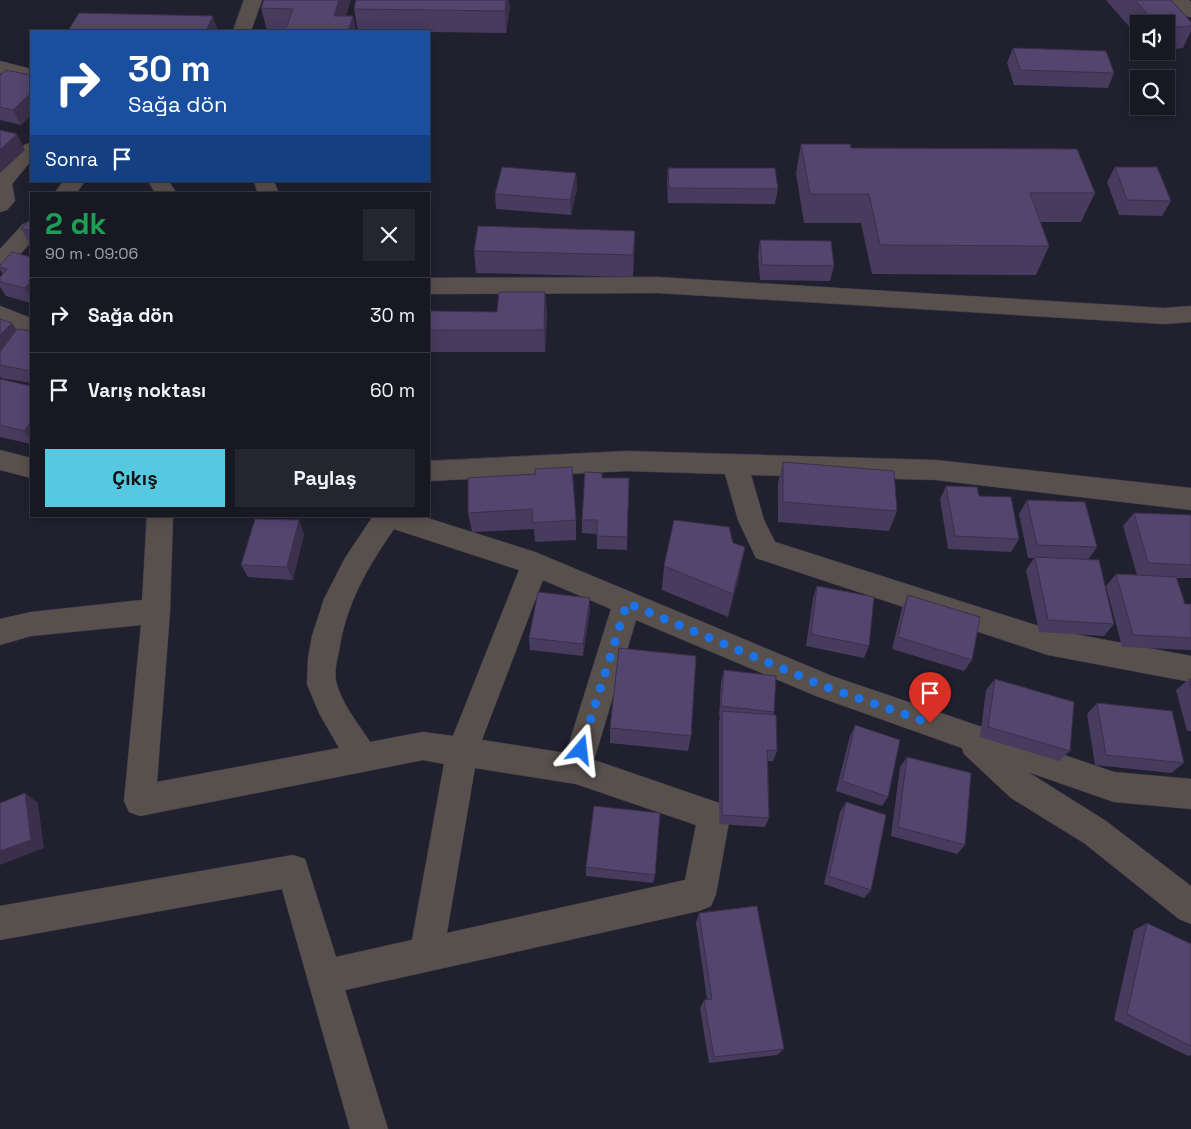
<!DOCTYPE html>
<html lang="tr">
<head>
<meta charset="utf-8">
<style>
	body { margin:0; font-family:"Space Grotesk",sans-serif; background:#252530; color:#f1f3f6; height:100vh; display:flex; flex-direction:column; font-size:19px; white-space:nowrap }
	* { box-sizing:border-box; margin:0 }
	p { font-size:16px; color:#9fa0a6 }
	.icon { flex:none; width:28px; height:28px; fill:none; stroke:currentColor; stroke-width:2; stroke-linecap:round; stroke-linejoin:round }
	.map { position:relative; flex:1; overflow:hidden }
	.details { position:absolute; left:30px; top:192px; width:400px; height:325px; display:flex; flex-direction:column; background:#181823; border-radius:0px; box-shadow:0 2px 12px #0003,0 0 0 1px #363741 }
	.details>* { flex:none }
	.top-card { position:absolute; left:30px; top:30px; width:400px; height:152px; border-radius:0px; box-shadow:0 2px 12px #0003,0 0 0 1px #363741; background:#1a4fa0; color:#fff; overflow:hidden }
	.fabs { position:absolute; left:1130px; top:15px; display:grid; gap:10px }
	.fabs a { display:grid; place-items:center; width:45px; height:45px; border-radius:0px; background:#181823; box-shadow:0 2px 12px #0003,0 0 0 1px #363741; font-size:25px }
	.pin { position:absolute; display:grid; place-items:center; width:42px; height:42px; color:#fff; margin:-51px -21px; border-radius:50% 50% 50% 0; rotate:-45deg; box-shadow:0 0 5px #0007 }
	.pin .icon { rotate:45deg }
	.me { position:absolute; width:55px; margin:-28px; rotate:17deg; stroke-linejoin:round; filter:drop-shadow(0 0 4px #0008) }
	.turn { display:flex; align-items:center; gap:18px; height:105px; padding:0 15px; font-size:22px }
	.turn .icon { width:65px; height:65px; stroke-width:2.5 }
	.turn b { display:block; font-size:35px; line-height:42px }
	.then { display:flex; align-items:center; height:48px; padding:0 15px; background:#0003; gap:10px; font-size:19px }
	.round { display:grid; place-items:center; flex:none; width:52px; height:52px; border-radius:0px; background:#252530 }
	.headline { display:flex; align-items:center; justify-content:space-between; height:85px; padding:0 15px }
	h1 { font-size:30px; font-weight:700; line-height:38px; color:#1e9e55 }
	.cta { display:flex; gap:10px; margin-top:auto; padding:10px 15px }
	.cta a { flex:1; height:58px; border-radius:0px; background:#56c9e0; color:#111; font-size:20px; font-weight:700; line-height:58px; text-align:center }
	.cta a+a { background:#252530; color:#f1f3f6 }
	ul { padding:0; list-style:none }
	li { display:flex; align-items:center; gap:15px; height:75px; padding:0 15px; border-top:1px solid #363741 }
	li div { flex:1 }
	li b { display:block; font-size:19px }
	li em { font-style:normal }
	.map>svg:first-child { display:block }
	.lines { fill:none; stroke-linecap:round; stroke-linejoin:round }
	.street-casing { stroke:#3c3c4a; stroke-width:1 }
	.street { fill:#58504d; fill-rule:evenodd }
	.wall { fill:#473b5e }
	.shaded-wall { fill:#3a304c }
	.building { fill:#53456d; stroke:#3a304c }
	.route { stroke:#1a73e8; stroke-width:9; stroke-dasharray:0 16.2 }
</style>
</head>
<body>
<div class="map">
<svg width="1191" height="1129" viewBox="0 0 1191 1129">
	<rect width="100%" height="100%" fill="#20202f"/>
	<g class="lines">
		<!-- street casing -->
		<g class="street-casing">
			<path id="street" d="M 244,0 L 262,0 L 251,31 L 233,31 Z
				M 1170,0 L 1189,0 L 1191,2 L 1191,17 L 1185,16 Z
				M 0,61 L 31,69 L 31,81 L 0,73 Z
				M 31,143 L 31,161 L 12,184 L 15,201 L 7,210 L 0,212 L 0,171 L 24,145 Z
				M 63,181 L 85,181 L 76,194 L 54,194 Z
				M 148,181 L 169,181 L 177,194 L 156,194 Z
				M 254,181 L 274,181 L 279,194 L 258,194 Z
				M 31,222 L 31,242 L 8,268 L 0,270 L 0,249 L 23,224 Z
				M 658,277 L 1164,308 L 1191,306 L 1191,322 L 1164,324 L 658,293 L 429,294 L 429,278 Z
				M 0,306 L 31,318 L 31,335 L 0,323 Z
				M 0,450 L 31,458 L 31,478 L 0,470 Z
				M 627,451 L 936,460 L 1191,488 L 1191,510 L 936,480 L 751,475 L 764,520 L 775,542 L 1048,629 L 1191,656 L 1191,682 L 1048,655 L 756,558 L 738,520 L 725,474 L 627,471 L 429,481 L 429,461 Z
				M 147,516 L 173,516 L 170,611 L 157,782 L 339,748 L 319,713 L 307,684 L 308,658 L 312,636 L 324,599 L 345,558 L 373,516 L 421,516 L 535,552 L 832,676 L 1114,772 L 1191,779 L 1191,809 L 1114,802 L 1028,772 L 1106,821 L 1191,886 L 1191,924 L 1179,919 L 1084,843 L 1011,798 L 964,754 L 962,748 L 816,696 L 636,620 L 594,760 L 725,805 L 730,816 L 716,894 L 711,906 L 699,911 L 345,990 L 388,1129 L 350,1129 L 282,889 L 0,940 L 0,906 L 293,855 L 305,859 L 336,957 L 412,940 L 444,764 L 423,760 L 140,816 L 129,812 L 124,801 L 141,625 L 31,636 L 0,645 L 0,619 L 31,612 L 142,600 ZM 394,529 L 519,570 L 453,736 L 423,732 L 370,742 C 358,723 341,703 336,681 C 334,672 337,660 339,651 C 346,604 367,568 394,529 ZM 543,580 L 611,609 L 566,753 L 482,740 ZM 475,768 L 576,784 L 696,825 L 685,880 L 447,933 Z"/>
		</g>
		<!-- street -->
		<use href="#street" class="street"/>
	</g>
	<!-- wall -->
	<path class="wall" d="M 264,0 L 346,16 L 353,16 L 356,31 L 267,31 L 261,8 Z
		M 1106,0 L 1171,0 L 1191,22 L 1191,31 L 1183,48 L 1166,50 L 1166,24 L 1139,24 L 1139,38 Z
		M 510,7 L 506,33 L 429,32 L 429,31 L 358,31 L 354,9 Z
		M 1013,48 L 1114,73 L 1108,88 L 1014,85 L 1007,63 Z
		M 0,75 L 21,125 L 0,120 Z
		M 801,144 L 851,148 L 1095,193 L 1081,222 L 1040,222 L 1049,246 L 1036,275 L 872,274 L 861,223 L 804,223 L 796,173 Z
		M 1115,167 L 1171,201 L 1162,216 L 1119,215 L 1107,182 Z
		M 668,168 L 778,189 L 775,204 L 668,203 L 667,183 Z
		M 576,173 L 577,188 L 571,215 L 496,209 L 495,194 Z
		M 31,218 L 31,244 L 30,244 L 21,229 Z
		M 635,231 L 633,277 L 476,273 L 474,251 Z
		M 760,240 L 834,266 L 830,281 L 760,280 L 758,255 Z
		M 31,257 L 31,303 L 6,296 L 0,287 L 0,277 L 3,274 L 0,270 L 0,265 Z
		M 545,292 L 547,314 L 545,352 L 429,352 L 429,311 L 497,312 Z
		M 0,319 L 16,330 L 31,331 L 31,383 L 1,378 L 0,376 Z
		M 0,379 L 31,386 L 31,444 L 0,437 Z
		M 783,462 L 897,511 L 889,531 L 778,522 L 778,483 Z
		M 468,478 L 576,520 L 576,540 L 535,542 L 534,529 L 472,532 L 468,513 Z
		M 602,478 L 629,478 L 627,550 L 597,549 L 597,534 L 582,533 L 582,520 Z
		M 946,486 L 979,496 L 1019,539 L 1011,552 L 948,549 L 940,499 Z
		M 1027,500 L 1097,547 L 1088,560 L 1114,624 L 1104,636 L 1039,632 L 1026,570 L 1034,558 L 1028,558 L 1019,514 Z
		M 1134,513 L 1191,515 L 1191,578 L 1177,578 L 1185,604 L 1191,604 L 1191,650 L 1122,647 L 1106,586 L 1116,574 L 1137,575 L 1123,526 Z
		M 304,534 L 293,580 L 248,577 L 241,565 Z
		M 664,566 L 740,572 L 728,617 L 662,590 Z
		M 817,586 L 869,646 L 864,658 L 806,646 L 813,598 Z
		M 908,595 L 972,660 L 964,671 L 892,649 L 902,608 Z
		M 590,598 L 590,610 L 583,656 L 530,650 L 529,638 Z
		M 724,670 L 774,712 L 773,715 L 777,751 L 773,761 L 768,761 L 769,818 L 765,827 L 719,824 L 719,722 L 720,717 L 719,717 L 721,682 Z
		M 995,679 L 1070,751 L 1059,761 L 980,737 L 986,690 Z
		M 1189,679 L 1191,679 L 1191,731 L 1187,731 L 1176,690 Z
		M 1097,703 L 1184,763 L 1171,773 L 1095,765 L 1087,714 Z
		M 855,725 L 888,797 L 882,806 L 836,791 L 850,736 Z
		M 610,728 L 691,736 L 688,751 L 610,743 Z
		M 907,757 L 965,845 L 957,854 L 891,836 L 900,767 Z
		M 846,802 L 871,890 L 864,898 L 824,884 L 840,812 Z
		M 586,867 L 655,875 L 653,883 L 586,876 Z
		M 699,913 L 784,1049 L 777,1055 L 709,1063 L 700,1008 L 704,1000 L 707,999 L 696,923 Z
		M 1147,923 L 1191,944 L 1191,1055 L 1188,1056 L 1114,1020 L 1134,930 Z"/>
	<!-- shaded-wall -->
	<path class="shaded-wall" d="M 339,0 L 351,0 L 341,31 L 334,16 Z
		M 506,0 L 509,0 L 510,7 L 506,33 L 505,11 Z
		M 213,16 L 218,31 L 206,31 Z
		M 353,16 L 356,31 L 348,31 Z
		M 31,93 L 31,116 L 21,125 L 13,110 Z
		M 17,134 L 25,150 L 0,173 L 0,150 Z
		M 576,173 L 577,188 L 571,215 L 570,200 Z
		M 31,281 L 31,299 L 25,288 Z
		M 545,292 L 547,314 L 545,352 L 544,330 Z
		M 12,323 L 22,338 L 0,360 L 0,335 Z
		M 31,422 L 31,440 L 24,431 Z
		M 299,520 L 304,534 L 293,580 L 287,567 Z
		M 745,547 L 740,572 L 728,617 L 733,594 Z
		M 590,598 L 590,610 L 583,656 L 583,644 Z
		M 25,793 L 38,803 L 44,848 L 0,865 L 0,851 Z"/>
	<!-- building -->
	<path class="building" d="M 264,0 L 339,0 L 334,16 L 353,16 L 348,31 L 285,31 L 293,9 L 261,8 Z
		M 356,0 L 506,0 L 505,11 L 354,9 Z
		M 1135,0 L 1171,0 L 1191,22 L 1191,26 L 1166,28 L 1166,24 L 1156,24 Z
		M 79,13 L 213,16 L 206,31 L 68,31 Z
		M 1013,48 L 1106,51 L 1114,73 L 1020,70 Z
		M 6,70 L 31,75 L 31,93 L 13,110 L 0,107 L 0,75 Z
		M 0,130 L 17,134 L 0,150 Z
		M 801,144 L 850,144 L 851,148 L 1077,149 L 1095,193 L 1030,193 L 1049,246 L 880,245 L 869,194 L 810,194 Z
		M 502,167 L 576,173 L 570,200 L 495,194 Z
		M 1115,167 L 1157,167 L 1171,201 L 1127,200 Z
		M 668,168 L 775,168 L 778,189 L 669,188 Z
		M 31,218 L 31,231 L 21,229 Z
		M 478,226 L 635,231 L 633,255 L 474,251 Z
		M 760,240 L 831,241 L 834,266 L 762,265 Z
		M 12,252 L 31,257 L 31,281 L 25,288 L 0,282 L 0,277 L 7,269 L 0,267 L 0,265 Z
		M 499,292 L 545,292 L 544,330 L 429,330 L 429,311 L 497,312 Z
		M 0,319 L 12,323 L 0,335 Z
		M 17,329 L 31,331 L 31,371 L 0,365 L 0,352 Z
		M 0,379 L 31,386 L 31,422 L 24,431 L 0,425 Z
		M 783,462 L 894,471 L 897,511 L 783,502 Z
		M 572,467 L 576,520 L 533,523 L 532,509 L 468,513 L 468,478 L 536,474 L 535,469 Z
		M 585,472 L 602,473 L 602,478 L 629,478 L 627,537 L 597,536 L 597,520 L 582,520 Z
		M 946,486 L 977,487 L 979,496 L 1011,497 L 1019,539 L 955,536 Z
		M 1027,500 L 1085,502 L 1097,547 L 1037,545 Z
		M 1134,513 L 1191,515 L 1191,565 L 1148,563 Z
		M 255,519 L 299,520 L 287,567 L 241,565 Z
		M 674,520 L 729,527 L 733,543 L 745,547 L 733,594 L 664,566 Z
		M 1035,557 L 1099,560 L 1114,624 L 1048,620 Z
		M 1116,574 L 1176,577 L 1185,604 L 1191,604 L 1191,638 L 1133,635 Z
		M 817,586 L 874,597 L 869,646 L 811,634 Z
		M 538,592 L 590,598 L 583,644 L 529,638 Z
		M 908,595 L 980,617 L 972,660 L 898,637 Z
		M 619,648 L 696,656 L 691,736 L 610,728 Z
		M 724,670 L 776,676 L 774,712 L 721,706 Z
		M 995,679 L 1074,702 L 1070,751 L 988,727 Z
		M 1189,679 L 1191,679 L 1191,688 Z
		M 1097,703 L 1172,711 L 1184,763 L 1106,755 Z
		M 722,711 L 776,715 L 777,751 L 767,750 L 769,818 L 722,815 Z
		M 855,725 L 900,740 L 888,797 L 842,781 Z
		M 907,757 L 971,773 L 965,845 L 898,827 Z
		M 25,793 L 31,840 L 0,851 L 0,803 Z
		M 846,802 L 886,815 L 871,890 L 829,876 Z
		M 594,806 L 660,813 L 655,875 L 586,867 Z
		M 757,906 L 784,1049 L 714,1057 L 704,1000 L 712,999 L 699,913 Z
		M 1147,923 L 1191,944 L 1191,1046 L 1127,1014 Z"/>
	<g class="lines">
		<!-- route -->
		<path class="route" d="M 581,750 L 627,603 L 826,687 L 930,723"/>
	</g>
</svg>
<div class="fabs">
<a><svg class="icon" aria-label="sound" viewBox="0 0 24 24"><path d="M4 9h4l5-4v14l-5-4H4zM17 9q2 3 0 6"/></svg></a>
<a><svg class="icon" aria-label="search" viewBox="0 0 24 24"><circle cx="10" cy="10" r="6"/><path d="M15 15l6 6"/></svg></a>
</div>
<div class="pin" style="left:930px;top:723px;background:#d93025"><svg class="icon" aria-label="arrive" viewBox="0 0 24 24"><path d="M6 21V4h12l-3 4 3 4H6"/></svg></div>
<svg class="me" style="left:581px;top:750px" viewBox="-20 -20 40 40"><path d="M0-17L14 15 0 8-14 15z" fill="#1a73e8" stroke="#fff" stroke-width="4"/></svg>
<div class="top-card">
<div class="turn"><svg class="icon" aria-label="right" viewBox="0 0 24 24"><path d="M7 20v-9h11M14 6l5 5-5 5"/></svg><div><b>30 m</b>Sağa dön</div></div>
<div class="then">Sonra<svg class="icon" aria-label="arrive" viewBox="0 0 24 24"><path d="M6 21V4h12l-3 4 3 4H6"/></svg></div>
</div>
<section class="details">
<div class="headline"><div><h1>2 dk</h1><p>90 m · 09:06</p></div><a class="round"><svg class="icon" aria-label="close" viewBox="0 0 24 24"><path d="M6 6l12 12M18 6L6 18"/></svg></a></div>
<ul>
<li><svg class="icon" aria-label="right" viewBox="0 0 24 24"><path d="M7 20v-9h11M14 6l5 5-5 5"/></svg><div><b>Sağa dön</b></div><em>30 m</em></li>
<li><svg class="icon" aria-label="arrive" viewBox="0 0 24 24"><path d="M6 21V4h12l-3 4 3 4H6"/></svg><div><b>Varış noktası</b></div><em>60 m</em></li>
</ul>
<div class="cta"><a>Çıkış</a><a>Paylaş</a></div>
</section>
</div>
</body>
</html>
